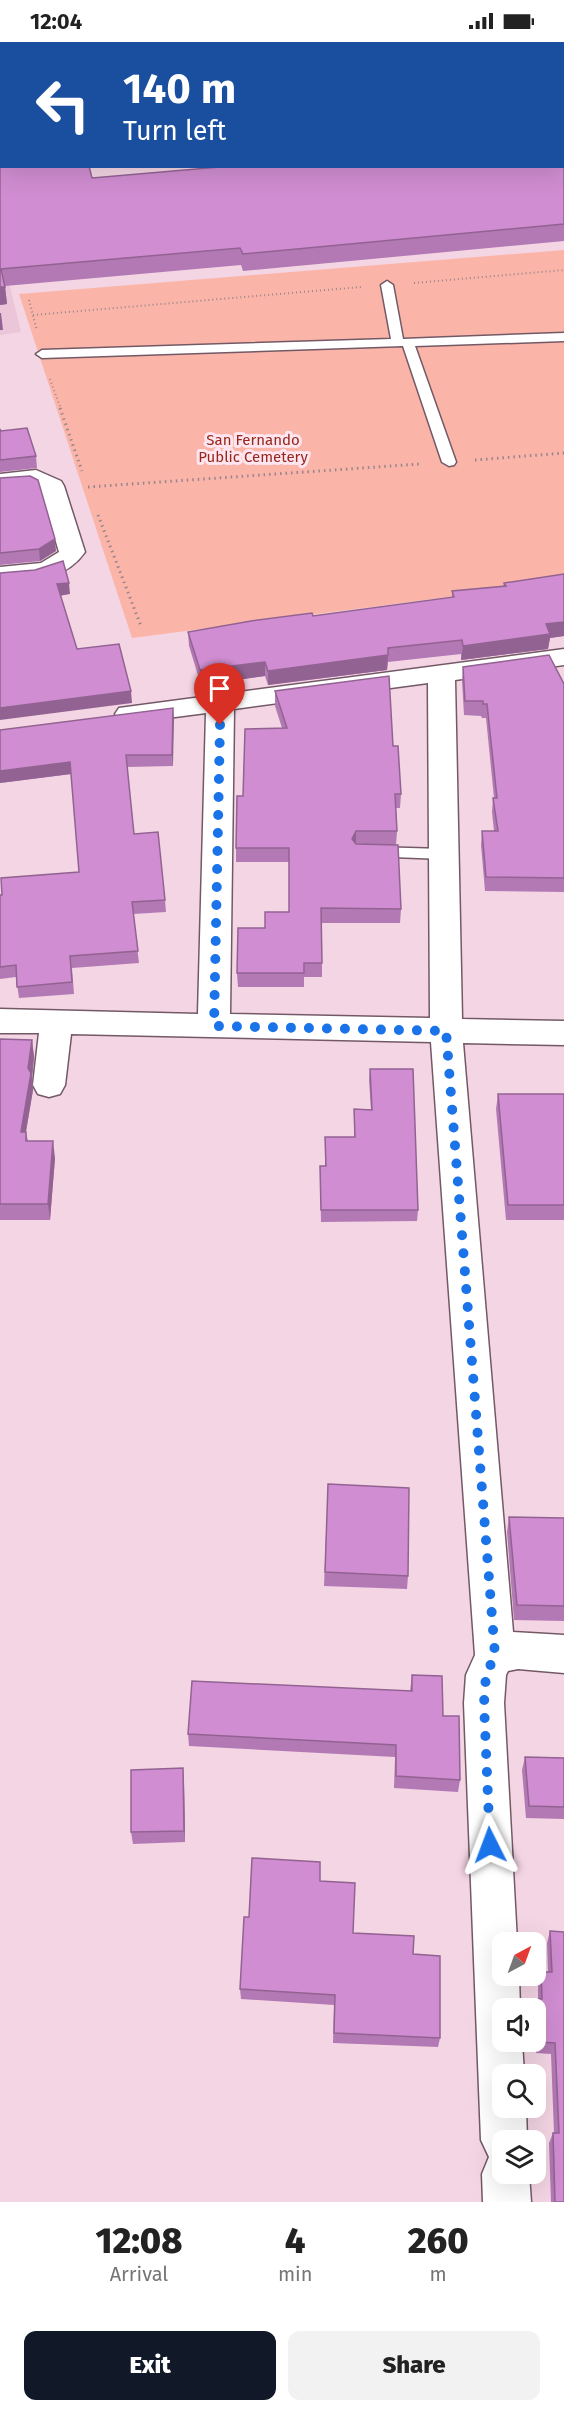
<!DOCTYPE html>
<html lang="en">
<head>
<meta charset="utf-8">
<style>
	body { margin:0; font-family:"Fira Sans",sans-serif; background:#f2f2f2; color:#222; height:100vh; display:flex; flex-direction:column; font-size:22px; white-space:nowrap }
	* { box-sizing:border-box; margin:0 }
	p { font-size:20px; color:#767676 }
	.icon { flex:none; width:33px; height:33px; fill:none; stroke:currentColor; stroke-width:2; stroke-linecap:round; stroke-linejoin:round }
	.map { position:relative; height:2160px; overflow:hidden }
	.drawer { display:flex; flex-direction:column; background:#fff; flex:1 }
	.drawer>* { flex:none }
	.top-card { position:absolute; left:0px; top:0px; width:564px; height:126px; box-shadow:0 6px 24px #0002; background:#1a4fa0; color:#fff; overflow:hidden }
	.needle { width:39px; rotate:41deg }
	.fabs { position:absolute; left:492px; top:1890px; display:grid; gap:12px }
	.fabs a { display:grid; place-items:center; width:54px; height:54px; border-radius:12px; background:#fff; box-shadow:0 6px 24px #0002; font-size:30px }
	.pin { position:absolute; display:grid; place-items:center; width:51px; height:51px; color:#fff; margin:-62px -26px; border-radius:50% 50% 50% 0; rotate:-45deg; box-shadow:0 0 6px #0007 }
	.pin .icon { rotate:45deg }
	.me { position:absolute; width:66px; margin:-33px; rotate:357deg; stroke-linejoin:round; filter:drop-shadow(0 0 4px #0008) }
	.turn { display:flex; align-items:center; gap:21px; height:126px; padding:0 24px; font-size:27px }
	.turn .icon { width:78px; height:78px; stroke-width:2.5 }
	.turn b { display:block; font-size:42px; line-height:51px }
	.eta { display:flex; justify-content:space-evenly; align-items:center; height:102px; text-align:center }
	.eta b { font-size:36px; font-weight:800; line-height:42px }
	.action { display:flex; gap:12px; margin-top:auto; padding:12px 24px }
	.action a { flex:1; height:69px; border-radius:12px; background:#111827; color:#fff; font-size:24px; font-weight:800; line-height:69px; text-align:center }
	.action a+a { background:#f2f2f2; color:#222 }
	.status { display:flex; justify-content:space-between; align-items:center; height:42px; padding:0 30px; background:#fff; direction:ltr }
	.status svg { height:16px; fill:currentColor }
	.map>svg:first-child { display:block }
	.built { fill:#ebc6d8 }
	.green { fill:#fbb5a8 }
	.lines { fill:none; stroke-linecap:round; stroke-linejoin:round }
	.service-casing { stroke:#735966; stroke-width:3 }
	.minor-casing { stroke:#735966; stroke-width:3 }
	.path-far1 { stroke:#99848e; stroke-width:2; stroke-dasharray:1 3; stroke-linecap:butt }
	.path { stroke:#99848e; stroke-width:3; stroke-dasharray:1.5 4; stroke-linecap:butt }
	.service { fill:#fff; fill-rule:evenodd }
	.minor { fill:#fff; fill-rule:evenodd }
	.wall { fill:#b379b4 }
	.shaded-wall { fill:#926392 }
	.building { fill:#d08dd1; stroke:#926392; stroke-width:1.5 }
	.route { stroke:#1a73e8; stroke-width:10; stroke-dasharray:0 18 }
	.labels { text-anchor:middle; stroke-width:6; stroke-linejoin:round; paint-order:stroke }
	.far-park-label { font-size:15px; fill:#97271a; stroke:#fee5f0 }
</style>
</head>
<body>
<div class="status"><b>12:04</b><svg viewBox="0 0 49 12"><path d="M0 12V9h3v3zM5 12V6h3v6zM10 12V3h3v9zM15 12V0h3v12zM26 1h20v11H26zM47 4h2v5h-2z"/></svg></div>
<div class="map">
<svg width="564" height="2160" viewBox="0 0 564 2160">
	<rect width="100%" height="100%" fill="#f4d5e4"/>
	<!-- built -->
	<path class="built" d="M 0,202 L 21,290 L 0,293 Z"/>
	<!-- green -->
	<path class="green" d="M 564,208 L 564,540 L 132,596 L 19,252 Z"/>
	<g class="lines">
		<!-- service casing -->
		<g class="service-casing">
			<path id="service" d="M 387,239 L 393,243 L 403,297 L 564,291 L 564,299 L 415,304 L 456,420 L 454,423 L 449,424 L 442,420 L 403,304 L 42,316 L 36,312 L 42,308 L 391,297 L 381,243 Z
				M 373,805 L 444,807 L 450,808 L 452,812 L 450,816 L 444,817 L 367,814 L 365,810 L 367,806 Z"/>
		</g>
		<!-- minor casing -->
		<g class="minor-casing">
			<path id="minor" d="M 36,428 L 61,439 L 64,444 L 85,510 C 65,539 32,538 0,541 L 0,525 L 41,521 L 59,510 L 41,448 L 32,443 L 0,446 L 0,432 Z
				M 564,607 L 564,623 L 455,638 L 462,977 L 564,979 L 564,1003 L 463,1001 L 513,1590 L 564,1593 L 564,1631 L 518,1627 L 508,1629 L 506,1633 L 504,1661 L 517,1900 L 502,1900 L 502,1934 L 519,1934 L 520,1966 L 502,1966 L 502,2000 L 522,2000 L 524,2032 L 502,2032 L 502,2066 L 526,2066 L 527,2098 L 502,2098 L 502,2132 L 529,2132 L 531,2160 L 483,2160 L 482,2132 L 489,2115 L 481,2098 L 464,1661 L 466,1633 L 475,1613 L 431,1000 L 71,992 L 65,1043 L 60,1052 L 49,1055 L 38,1052 L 33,1043 L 39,991 L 0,991 L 0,967 L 198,972 L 206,671 L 129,681 L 119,678 L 115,672 L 119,666 ZM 428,641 L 430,976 L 230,972 L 234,667 Z"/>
		</g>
		<!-- path-far1 -->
		<path class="path-far1" d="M 414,241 L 564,228
			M 29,258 L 37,289
			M 33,273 L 361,245
			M 50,337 L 61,367"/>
		<!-- path -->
		<path class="path" d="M 60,366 L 82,429
			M 475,418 L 564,411
			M 88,445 L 420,422
			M 98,473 L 141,584"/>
		<!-- service -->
		<use href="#service" class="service"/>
		<!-- minor -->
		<use href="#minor" class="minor"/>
	</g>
	<!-- wall -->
	<path class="wall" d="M 0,0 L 217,0 L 217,2 L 2,2 L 2,67 L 0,62 Z
		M 564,0 L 564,199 L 243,229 L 241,223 L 5,244 L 7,262 L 0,263 L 0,82 L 92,136 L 562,124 Z
		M 0,387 L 1,389 L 36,414 L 37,426 L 0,430 Z
		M 0,436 L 56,509 L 40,519 L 0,523 Z
		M 564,532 L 564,594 L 550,596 L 548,607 L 461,618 L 461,612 L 388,620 L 387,628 L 268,643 L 265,634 L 201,643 L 189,604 L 188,590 L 452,556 L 452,549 L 503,544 L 504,541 Z
		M 463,625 L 564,642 L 564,850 L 485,849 L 481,803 L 482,789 L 494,789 L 492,770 L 493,756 L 494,756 L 486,676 L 482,676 L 481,674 L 464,673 L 462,639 Z
		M 275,649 L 393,704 L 401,752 L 400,766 L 396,766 L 397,789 L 396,803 L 401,867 L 400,881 L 322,881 L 322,935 L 304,935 L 304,945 L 238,945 L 237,931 L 265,886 L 289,870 L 289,820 L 236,820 L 236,806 L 243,754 L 282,686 L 275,664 Z
		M 173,666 L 173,724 L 127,725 L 134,792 L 165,858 L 166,870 L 133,872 L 139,921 L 72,926 L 74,952 L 19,956 L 16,935 L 0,937 L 0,853 L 79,830 L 71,732 L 0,741 L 0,688 Z
		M 0,997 L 32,998 L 34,1015 L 32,1036 L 33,1048 L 26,1090 L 28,1099 L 55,1116 L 50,1178 L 0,1178 Z
		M 370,1027 L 418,1168 L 417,1179 L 321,1180 L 320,1124 L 325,1124 L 325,1095 L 354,1095 L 354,1067 L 371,1068 L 369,1038 Z
		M 498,1052 L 564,1052 L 564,1178 L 506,1178 L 496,1067 Z
		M 328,1442 L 408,1534 L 407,1547 L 324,1544 Z
		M 509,1475 L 564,1476 L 564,1579 L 514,1578 L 507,1490 Z
		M 412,1633 L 443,1674 L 460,1738 L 458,1750 L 394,1746 L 395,1715 L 189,1704 L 188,1692 L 410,1649 Z
		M 525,1715 L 564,1716 L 564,1777 L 526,1776 L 522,1728 Z
		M 184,1739 L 185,1800 L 133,1802 L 131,1790 Z
		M 320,1839 L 353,1891 L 413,1912 L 440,1996 L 438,2005 L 333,2001 L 334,1963 L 241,1957 L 240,1947 L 249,1875 Z
		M 550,1889 L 564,2160 L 551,2160 L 549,2101 L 553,2091 L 554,2091 L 551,2012 L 536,2011 L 536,1968 L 538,1959 L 538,1941 L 541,1930 L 548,1930 L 547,1901 Z"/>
	<!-- shaded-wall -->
	<path class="shaded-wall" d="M 562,3 L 564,3 L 564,18 L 562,19 Z
		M 0,245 L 5,245 L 7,262 L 0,263 Z
		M 0,271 L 1,271 L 3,288 L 0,288 Z
		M 55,497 L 56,509 L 40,519 L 39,507 Z
		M 69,541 L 70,552 L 59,554 L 57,542 Z
		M 564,580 L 564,594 L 550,596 L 548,607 L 461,618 L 463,604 L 546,582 Z
		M 388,613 L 387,628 L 268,643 L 268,629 Z
		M 265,620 L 265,634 L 201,643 L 200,628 Z
		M 131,649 L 132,661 L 0,678 L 0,666 Z
		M 173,666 L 174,677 L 173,724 L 172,713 Z
		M 70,720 L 71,732 L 0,741 L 0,729 Z
		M 356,789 L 356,804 L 352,797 Z
		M 32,998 L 34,1015 L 32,1036 L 33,1048 L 23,1106 L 21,1090 Z
		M 53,1099 L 55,1116 L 50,1178 L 48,1162 Z
		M 183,1726 L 184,1739 L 185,1800 L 184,1789 Z"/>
	<!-- building -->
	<path class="building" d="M 0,0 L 103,0 L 54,1 L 55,2 L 2,2 L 2,11 L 0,11 Z
		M 338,0 L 564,0 L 564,3 L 562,3 L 562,2 L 338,2 Z
		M 562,17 L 564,17 L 564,182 L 243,212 L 240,206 L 1,227 L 5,245 L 0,245 L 0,82 L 2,82 L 2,124 L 89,124 L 92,136 L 231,124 L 562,124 Z
		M 0,25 L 2,25 L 2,55 L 0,51 Z
		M 27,386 L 36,414 L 0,418 L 0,387 L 1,389 Z
		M 30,434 L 38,438 L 55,497 L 39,507 L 0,511 L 0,436 Z
		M 63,519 L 69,541 L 57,542 L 77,607 L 119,602 L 131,649 L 0,666 L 0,531 L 35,528 Z
		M 564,532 L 564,580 L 546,582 L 550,592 L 463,604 L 462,598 L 388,606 L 388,613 L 268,629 L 265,620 L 200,628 L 188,590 L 251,579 L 312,571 L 313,574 L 454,555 L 452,549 L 506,544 L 504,541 Z
		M 549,613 L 564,642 L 564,836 L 486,835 L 482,789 L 498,789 L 493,756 L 497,756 L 487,662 L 483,662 L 483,659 L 465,659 L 463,625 Z
		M 389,634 L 393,704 L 398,704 L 401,752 L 395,752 L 397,789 L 356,789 L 352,797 L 356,802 L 398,803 L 401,867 L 321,866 L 322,921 L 304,921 L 304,931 L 237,931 L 238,886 L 265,886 L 265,870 L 289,870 L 289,806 L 236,806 L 237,754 L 243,754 L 245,687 L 287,686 L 275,649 Z
		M 173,666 L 172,713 L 126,713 L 134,792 L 158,790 L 165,858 L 132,860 L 138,909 L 70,914 L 72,940 L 17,945 L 16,923 L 0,925 L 0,853 L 2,853 L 1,836 L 79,830 L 70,720 L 0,729 L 0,688 Z
		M 0,997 L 32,998 L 28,1026 L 31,1031 L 21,1090 L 26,1090 L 26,1099 L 53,1099 L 48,1162 L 0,1162 Z
		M 370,1027 L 413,1027 L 418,1168 L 321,1168 L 320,1124 L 326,1124 L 325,1095 L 355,1095 L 354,1067 L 372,1068 Z
		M 498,1052 L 564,1052 L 564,1163 L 508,1163 Z
		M 328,1442 L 409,1446 L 408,1534 L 325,1530 Z
		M 509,1475 L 564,1476 L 564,1564 L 517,1563 Z
		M 412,1633 L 442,1634 L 443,1674 L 459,1674 L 460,1738 L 396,1734 L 396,1703 L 188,1692 L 192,1639 L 412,1649 Z
		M 525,1715 L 564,1716 L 564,1765 L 529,1764 Z
		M 183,1726 L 184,1789 L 131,1790 L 131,1728 Z
		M 252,1816 L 320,1820 L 320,1839 L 355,1841 L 353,1891 L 414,1894 L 413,1912 L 440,1914 L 440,1996 L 334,1991 L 335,1953 L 240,1947 L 244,1875 L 249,1875 Z
		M 550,1889 L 564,1890 L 564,2160 L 555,2160 L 553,2091 L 559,2091 L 555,2001 L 540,2000 L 539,1957 L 542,1957 L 541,1930 L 552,1930 Z"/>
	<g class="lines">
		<!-- route -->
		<path class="route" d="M 220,683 L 214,984 L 446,989 L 495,1613 L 486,1633 L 484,1661 L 490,1803"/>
	</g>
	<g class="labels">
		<!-- far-park labels -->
		<g class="far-park-label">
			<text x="253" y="403">San Fernando<tspan x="253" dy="17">Public Cemetery</tspan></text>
		</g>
	</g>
</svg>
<div class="fabs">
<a><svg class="needle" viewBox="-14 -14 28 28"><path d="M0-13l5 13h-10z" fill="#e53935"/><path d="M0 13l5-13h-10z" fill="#767676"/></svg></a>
<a><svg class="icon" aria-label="sound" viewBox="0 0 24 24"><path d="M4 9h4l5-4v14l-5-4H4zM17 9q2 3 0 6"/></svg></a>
<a><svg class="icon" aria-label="search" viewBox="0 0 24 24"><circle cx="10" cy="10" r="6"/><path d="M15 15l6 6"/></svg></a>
<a><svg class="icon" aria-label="layers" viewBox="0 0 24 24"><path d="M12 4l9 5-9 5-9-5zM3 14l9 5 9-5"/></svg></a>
</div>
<div class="pin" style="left:220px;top:683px;background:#d93025"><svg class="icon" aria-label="arrive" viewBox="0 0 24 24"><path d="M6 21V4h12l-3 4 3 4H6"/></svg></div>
<svg class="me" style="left:490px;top:1803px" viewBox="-20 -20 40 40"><path d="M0-17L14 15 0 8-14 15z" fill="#1a73e8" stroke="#fff" stroke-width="4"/></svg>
<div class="top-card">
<div class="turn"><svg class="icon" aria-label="left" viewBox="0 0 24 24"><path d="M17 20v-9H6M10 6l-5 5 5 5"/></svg><div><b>140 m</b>Turn left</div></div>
</div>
</div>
<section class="drawer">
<div class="eta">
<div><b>12:08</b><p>Arrival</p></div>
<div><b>4</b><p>min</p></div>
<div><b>260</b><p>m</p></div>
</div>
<div class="action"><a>Exit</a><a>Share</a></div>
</section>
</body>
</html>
